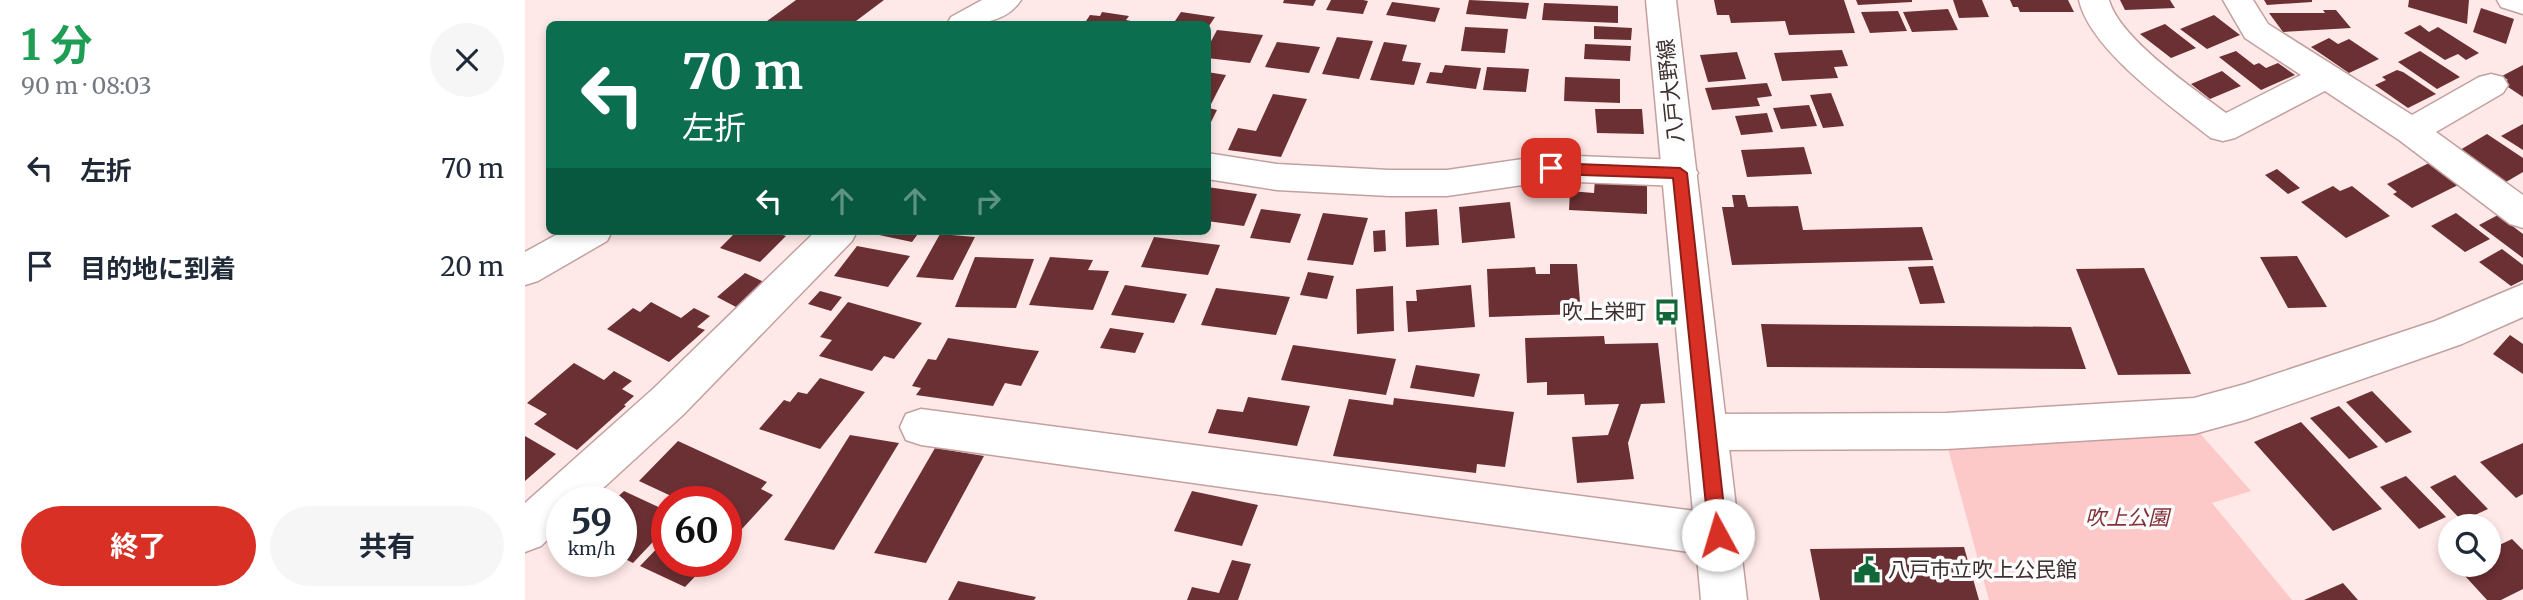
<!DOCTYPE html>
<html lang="ja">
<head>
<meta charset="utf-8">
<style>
	body { margin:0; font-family:Merriweather,"Noto Sans JP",serif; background:#f6f6f7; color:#1f2937; height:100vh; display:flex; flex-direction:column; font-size:26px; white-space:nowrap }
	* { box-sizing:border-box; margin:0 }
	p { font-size:23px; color:#747a83 }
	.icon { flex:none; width:38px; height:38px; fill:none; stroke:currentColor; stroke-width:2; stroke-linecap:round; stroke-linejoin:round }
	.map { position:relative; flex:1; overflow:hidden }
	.drawer { display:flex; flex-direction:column; background:#fff; width:525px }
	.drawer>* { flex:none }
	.banner { position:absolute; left:21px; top:21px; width:665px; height:214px; border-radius:10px; box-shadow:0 4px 10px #0003; background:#0b6e4f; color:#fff; overflow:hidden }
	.controls { position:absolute; left:1913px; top:514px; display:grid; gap:14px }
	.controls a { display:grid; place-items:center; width:63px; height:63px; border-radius:50%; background:#fff; box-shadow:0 4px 10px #0003; font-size:35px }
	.speed { position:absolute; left:21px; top:486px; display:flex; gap:14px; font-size:35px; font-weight:700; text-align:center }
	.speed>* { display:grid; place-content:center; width:91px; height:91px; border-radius:50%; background:#fff; box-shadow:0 4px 10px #0003; line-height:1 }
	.speed small { font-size:18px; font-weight:400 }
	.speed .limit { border:10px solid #d22; background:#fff; color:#111 }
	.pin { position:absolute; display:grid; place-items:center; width:60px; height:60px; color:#fff; margin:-30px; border-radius:14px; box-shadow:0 4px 10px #0006 }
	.me { position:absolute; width:77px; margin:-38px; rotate:354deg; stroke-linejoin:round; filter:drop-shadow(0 0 5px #0008) }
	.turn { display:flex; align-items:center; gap:24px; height:147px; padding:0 21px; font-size:32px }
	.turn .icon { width:91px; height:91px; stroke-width:2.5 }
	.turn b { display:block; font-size:49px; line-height:60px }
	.lanes { display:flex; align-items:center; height:66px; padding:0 21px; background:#0003; justify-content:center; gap:35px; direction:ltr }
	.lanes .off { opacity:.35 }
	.round { display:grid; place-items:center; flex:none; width:74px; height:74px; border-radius:37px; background:#f6f6f7 }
	.head { display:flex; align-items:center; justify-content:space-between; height:119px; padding:0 21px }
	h1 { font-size:42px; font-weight:700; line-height:52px; color:#1e9e55 }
	.button { display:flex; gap:14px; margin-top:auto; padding:14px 21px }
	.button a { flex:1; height:80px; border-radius:42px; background:#d93025; color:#fff; font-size:28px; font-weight:700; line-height:80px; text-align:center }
	.button a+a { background:#f6f6f7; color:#1f2937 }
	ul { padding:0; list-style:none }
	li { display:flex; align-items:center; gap:21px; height:98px; padding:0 21px }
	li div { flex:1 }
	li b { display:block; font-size:26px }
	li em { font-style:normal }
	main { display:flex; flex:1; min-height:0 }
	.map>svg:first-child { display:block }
	.green { fill:#fcc8c8 }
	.building { fill:#6b3033 }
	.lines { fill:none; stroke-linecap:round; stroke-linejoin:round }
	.minor-casing { stroke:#c2a09f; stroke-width:3 }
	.major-casing { stroke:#c2a09f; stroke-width:3 }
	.minor { fill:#fff; fill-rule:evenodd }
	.major { fill:#fff; fill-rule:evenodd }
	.route { fill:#d93025; stroke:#8d1f18; stroke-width:2 }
	.labels { text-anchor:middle; stroke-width:7; stroke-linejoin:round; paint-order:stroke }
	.street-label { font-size:21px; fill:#3d2f2f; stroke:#fcfcfc }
	.poi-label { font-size:21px; fill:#3d2f2f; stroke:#fcfcfc; text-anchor:end }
	.park-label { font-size:21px; font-style:italic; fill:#823037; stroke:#fcfcfc }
</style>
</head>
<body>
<main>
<section class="drawer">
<div class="head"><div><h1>1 分</h1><p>90 m · 08:03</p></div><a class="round"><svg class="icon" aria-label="close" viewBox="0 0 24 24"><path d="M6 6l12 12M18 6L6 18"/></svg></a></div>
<ul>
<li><svg class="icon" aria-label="left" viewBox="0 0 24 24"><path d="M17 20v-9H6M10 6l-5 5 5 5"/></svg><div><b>左折</b></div><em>70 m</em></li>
<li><svg class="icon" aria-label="arrive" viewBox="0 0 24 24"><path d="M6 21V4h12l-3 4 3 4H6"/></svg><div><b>目的地に到着</b></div><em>20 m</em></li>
</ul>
<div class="button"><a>終了</a><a>共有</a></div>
</section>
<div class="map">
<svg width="1998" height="600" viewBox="0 0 1998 600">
	<rect width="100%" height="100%" fill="#ffe9e8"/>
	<!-- green -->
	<path class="green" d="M 1672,430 L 1726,491 L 1687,503 L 1767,600 L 1464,600 L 1422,445 Z"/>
	<!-- building -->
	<path class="building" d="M 271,0 L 359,0 L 327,24 L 238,24 Z
		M 759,0 L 791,0 L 788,6 L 758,3 Z
		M 806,0 L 838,0 L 843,1 L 838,14 L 801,10 Z
		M 944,0 L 1004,3 L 1001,19 L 941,14 Z
		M 1189,0 L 1319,0 L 1330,33 L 1264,35 L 1260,21 L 1206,23 L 1204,15 L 1192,15 Z
		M 1331,0 L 1387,0 L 1387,2 L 1333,5 Z
		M 1428,0 L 1457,0 L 1464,17 L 1434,18 Z
		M 1485,0 L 1543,0 L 1549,12 L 1495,12 L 1493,7 L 1488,7 Z
		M 1595,0 L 1645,0 L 1650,8 L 1600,10 Z
		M 1739,0 L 1787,0 L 1787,2 L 1742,5 Z
		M 1884,0 L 1944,0 L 1942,24 L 1883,7 Z
		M 867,2 L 915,8 L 910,22 L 861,15 Z
		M 1019,3 L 1093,6 L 1093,23 L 1017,20 Z
		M 1956,8 L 1989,19 L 1981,44 L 1948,32 Z
		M 1423,9 L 1433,30 L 1387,32 L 1378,12 Z
		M 1798,10 L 1811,10 L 1826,28 L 1758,32 L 1744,13 L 1800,13 Z
		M 1373,11 L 1382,31 L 1345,33 L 1336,12 Z
		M 577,12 L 604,16 L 601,20 L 622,24 L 559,24 L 565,15 L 575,16 Z
		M 656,12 L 690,17 L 682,29 L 682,24 L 648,24 Z
		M 1689,15 L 1715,35 L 1682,49 L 1655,29 Z
		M 1640,24 L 1671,48 L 1646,58 L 1615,34 Z
		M 1895,25 L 1904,32 L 1913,27 L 1954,53 L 1941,60 L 1933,54 L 1920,60 L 1879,33 Z
		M 1069,26 L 1107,28 L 1106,40 L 1069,39 Z
		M 940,27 L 983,29 L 980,53 L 936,51 Z
		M 692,30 L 738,35 L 725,63 L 682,58 L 682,49 Z
		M 812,37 L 848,41 L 834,79 L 797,74 Z
		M 1804,38 L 1813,44 L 1824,39 L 1854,59 L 1824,73 L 1786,47 Z
		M 752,42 L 795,47 L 784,73 L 740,67 Z
		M 859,42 L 882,45 L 877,61 L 896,63 L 889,85 L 845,80 Z
		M 1060,44 L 1106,46 L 1105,61 L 1059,59 Z
		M 1317,50 L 1323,66 L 1309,67 L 1313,78 L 1257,81 L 1249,53 Z
		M 1711,51 L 1729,65 L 1734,63 L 1741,68 L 1753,63 L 1770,75 L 1736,90 L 1694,57 Z
		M 1895,51 L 1935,77 L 1912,89 L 1873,62 Z
		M 1212,52 L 1221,79 L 1183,82 L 1175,55 Z
		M 920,65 L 956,68 L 951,89 L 901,83 L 905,72 L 917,73 Z
		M 1998,65 L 1998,97 L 1977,83 L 1983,80 L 1977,76 Z
		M 962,67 L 1004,69 L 1001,92 L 958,90 Z
		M 1872,70 L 1878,72 L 1911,94 L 1883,108 L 1850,85 L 1861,80 L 1857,77 Z
		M 1697,71 L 1716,86 L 1685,99 L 1666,84 Z
		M 682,72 L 701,75 L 684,108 L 692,110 L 682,130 Z
		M 1040,77 L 1095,79 L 1095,103 L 1039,101 Z
		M 1242,83 L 1247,96 L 1232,98 L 1235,106 L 1187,110 L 1180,88 Z
		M 1306,93 L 1319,126 L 1298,128 L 1285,95 Z
		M 748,94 L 782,99 L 756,157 L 703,150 L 713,128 L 731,131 Z
		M 1284,105 L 1292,126 L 1256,129 L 1248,108 Z
		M 1070,109 L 1117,109 L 1119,134 L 1072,133 Z
		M 1242,113 L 1248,132 L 1216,135 L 1210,116 Z
		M 1998,124 L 1998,150 L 1976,136 Z
		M 1962,134 L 1998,158 L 1998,172 L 1981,182 L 1935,150 Z
		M 1279,147 L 1287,174 L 1222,177 L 1216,150 Z
		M 1904,163 L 1933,185 L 1887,208 L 1868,194 L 1872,192 L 1862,184 Z
		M 1752,169 L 1775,188 L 1763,194 L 1740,175 Z
		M 1070,179 L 1122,182 L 1122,214 L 1044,210 L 1045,191 L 1069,193 Z
		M 1808,186 L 1815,191 L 1827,186 L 1865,216 L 1821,238 L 1776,202 Z
		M 682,187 L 732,194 L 719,226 L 682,221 Z
		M 1207,195 L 1220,195 L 1223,207 L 1273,206 L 1278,230 L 1397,227 L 1408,260 L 1207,265 L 1197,207 L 1209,207 Z
		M 985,202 L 990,238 L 937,243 L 934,207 Z
		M 736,209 L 776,214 L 765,243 L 725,238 Z
		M 912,209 L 914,245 L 881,247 L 880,212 Z
		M 798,213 L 843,218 L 828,265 L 782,260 Z
		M 1931,213 L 1965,239 L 1940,252 L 1906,226 Z
		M 1973,215 L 1998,234 L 1998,258 L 1954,225 Z
		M 860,230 L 861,251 L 849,252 L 848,231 Z
		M 212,231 L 246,231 L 261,236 L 235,262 L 195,248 Z
		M 357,231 L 395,231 L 387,242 L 354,235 Z
		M 415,234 L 450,237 L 428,280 L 391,277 Z
		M 629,237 L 695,245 L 683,275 L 616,267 Z
		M 332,246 L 385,256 L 363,287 L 309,276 Z
		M 1977,249 L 1998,265 L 1998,280 L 1986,286 L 1954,262 Z
		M 1772,256 L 1802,307 L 1763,308 L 1735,257 Z
		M 450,257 L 509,259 L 491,308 L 430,307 Z
		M 525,257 L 568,260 L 563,270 L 584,271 L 568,310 L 504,305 Z
		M 1025,264 L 1052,264 L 1056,314 L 964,317 L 962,269 L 1010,267 L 1011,274 L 1025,274 Z
		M 1408,266 L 1420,303 L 1395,304 L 1383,267 Z
		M 1619,268 L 1666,374 L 1593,375 L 1551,269 Z
		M 783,272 L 809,276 L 802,299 L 775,295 Z
		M 220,273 L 239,282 L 211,307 L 192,297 Z
		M 600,285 L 662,294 L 649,323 L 586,315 Z
		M 946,285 L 950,327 L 883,332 L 881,301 L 892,301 L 891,290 Z
		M 868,286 L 869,331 L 832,334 L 831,289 Z
		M 691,288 L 765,297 L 751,335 L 676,325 Z
		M 295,291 L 317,297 L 306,311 L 283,304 Z
		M 126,302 L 156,318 L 169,308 L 185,316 L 172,327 L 180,330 L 144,362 L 82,329 L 108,308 L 115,312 Z
		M 323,302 L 397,323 L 369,359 L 359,356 L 347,371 L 294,356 L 307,340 L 295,337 Z
		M 1236,324 L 1546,327 L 1561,369 L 1242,367 Z
		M 585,328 L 619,333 L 610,353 L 575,348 Z
		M 1985,335 L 1998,344 L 1998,374 L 1968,354 Z
		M 1079,336 L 1080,344 L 1133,343 L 1140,403 L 1116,404 L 1103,443 L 1109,479 L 1052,483 L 1047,437 L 1083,435 L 1094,404 L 1060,405 L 1059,394 L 1022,395 L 1022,382 L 1002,383 L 1000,338 Z
		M 423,338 L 497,349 L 514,351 L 496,386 L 480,383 L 468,406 L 391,395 L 396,388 L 387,386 L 403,359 L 411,360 Z
		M 768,345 L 871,359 L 861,395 L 756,380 Z
		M 49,363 L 79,380 L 89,371 L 107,381 L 97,389 L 109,396 L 99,405 L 101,406 L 52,450 L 9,424 L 22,414 L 2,403 Z
		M 891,365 L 955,374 L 949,397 L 885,388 Z
		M 295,378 L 340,392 L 295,449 L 234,429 L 259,400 L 265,402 L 273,392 L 282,394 Z
		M 1847,391 L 1887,432 L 1861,443 L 1821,402 Z
		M 723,397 L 785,406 L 772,446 L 683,433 L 692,409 L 718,412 Z
		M 869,398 L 989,412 L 980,467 L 952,464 L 951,473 L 808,456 L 824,399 L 868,405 Z
		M 1814,406 L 1853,447 L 1824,459 L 1785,418 Z
		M 1776,422 L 1857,509 L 1808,531 L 1729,442 Z
		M 325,435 L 374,443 L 309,550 L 259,540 Z
		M 0,436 L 31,454 L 0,481 Z
		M 153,441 L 242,482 L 236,489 L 248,495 L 216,530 L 201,522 L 201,502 L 159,502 L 114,481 Z
		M 1998,443 L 1998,494 L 1991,498 L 1955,462 Z
		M 410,448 L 459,456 L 401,563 L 349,553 Z
		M 1930,475 L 1963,509 L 1937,521 L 1905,487 Z
		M 1881,476 L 1921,517 L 1894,529 L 1855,487 Z
		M 99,491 L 142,511 L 142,527 L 108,563 L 96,557 L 96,502 L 87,502 Z
		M 667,491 L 733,505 L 717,546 L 649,531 Z
		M 142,538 L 142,562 L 184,562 L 160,587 L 115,566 Z
		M 1987,539 L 1998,550 L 1998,589 L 1976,600 L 1962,600 L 1930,565 L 1964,565 L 1964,550 Z
		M 1439,547 L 1454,600 L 1295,600 L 1285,549 Z
		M 707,560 L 726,564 L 713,600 L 662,600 L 667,587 L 694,593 Z
		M 433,581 L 511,597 L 509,600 L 423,600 Z
		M 1818,583 L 1833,600 L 1779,600 Z"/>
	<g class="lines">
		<!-- minor casing -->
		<g class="minor-casing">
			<path id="minor" d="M 457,0 L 496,0 C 480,25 448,24 422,24 L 426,17 Z
				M 1554,0 L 1584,0 C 1594,38 1669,89 1701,113 L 1776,75 L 1720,38 L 1698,0 L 1728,0 L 1743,24 L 1887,115 L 1954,77 L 1966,74 L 1978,77 L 1983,85 L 1978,93 L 1911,132 L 1998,195 L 1998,228 L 1985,224 L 1874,140 L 1800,91 L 1710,138 L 1698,141 L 1686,138 C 1646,106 1565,50 1554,0 Z
				M 1972,0 L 1998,0 L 1998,14 L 1976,7 Z
				M 682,153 L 752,164 L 864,170 L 922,170 L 1026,155 L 1155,160 L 1167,164 L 1173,173 L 1167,182 L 1155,186 L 1026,181 L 922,196 L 864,196 L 752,190 L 682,179 Z
				M 38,231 L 87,231 L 82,241 L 13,281 L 0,285 L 0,252 Z
				M 291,231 L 332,231 L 327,241 L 159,414 L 63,502 L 37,502 L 37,526 L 16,546 L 0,552 L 0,503 L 129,388 Z
				M 1998,284 L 1998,317 L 1937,344 L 1720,420 L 1669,434 L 1421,449 L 1182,450 L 1167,445 L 1161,432 L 1167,419 L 1182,414 L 1421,413 L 1669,398 L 1720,384 L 1910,321 Z
				M 396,409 L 1193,514 L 1209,520 L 1215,535 L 1209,550 L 1193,556 L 396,445 L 381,440 L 375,427 L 381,414 Z"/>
		</g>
		<!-- major casing -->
		<g class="major-casing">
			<path id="major" d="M 1121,0 L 1151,0 L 1222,600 L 1176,600 Z"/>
		</g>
		<!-- minor -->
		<use href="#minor" class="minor"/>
		<!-- major -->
		<use href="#major" class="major"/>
	</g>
	<!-- route -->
	<path class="route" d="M 1026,163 L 1155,168 L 1162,173 L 1202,535 L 1199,541 L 1193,543 L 1186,541 L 1184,535 L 1148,178 L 1026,174 L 1019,168 Z"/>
	<!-- icons -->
	<defs>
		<g id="bus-bare" transform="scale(2.1)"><path d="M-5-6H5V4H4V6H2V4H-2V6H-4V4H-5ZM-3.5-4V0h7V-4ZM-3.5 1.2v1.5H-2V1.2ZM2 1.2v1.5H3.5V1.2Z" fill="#126739" stroke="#fcfcfc" stroke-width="2.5" paint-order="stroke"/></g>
		<g id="civic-bare" transform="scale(2.1)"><path d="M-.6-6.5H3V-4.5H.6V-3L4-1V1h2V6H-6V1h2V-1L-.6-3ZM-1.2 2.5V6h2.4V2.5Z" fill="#126739" stroke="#fcfcfc" stroke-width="2.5" paint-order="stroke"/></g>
	</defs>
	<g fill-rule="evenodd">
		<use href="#bus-bare" x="1142" y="312"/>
		<use href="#civic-bare" x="1342" y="570"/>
	</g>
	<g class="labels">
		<!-- street labels -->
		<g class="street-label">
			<text transform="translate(1146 91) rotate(-96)" y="7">八戸大野線</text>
		</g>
		<!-- poi labels -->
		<g class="poi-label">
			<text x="1121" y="319">吹上栄町</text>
			<text x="1363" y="577" text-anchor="start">八戸市立吹上公民館</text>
		</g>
		<!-- park labels -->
		<g class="park-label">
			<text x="1602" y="525">吹上公園</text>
		</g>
	</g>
</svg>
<div class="controls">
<a><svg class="icon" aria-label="search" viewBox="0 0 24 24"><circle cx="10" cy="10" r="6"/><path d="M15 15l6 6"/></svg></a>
</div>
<div class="speed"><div>59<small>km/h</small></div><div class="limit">60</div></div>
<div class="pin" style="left:1026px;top:168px;background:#d93025"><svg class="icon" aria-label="arrive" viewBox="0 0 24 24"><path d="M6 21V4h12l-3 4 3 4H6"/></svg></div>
<svg class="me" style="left:1193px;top:535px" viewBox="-20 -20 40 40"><circle r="19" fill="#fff"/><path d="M0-13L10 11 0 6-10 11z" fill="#d93025"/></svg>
<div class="banner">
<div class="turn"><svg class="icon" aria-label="left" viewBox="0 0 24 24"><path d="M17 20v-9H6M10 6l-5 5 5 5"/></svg><div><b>70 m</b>左折</div></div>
<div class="lanes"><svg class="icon" aria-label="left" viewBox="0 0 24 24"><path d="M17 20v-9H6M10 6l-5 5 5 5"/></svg><svg class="icon off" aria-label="ahead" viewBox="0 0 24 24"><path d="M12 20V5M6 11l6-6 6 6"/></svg><svg class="icon off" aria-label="ahead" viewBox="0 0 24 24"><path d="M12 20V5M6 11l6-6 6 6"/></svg><svg class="icon off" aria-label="right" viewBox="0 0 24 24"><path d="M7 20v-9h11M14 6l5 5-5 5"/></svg></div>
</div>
</div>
</main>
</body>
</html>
